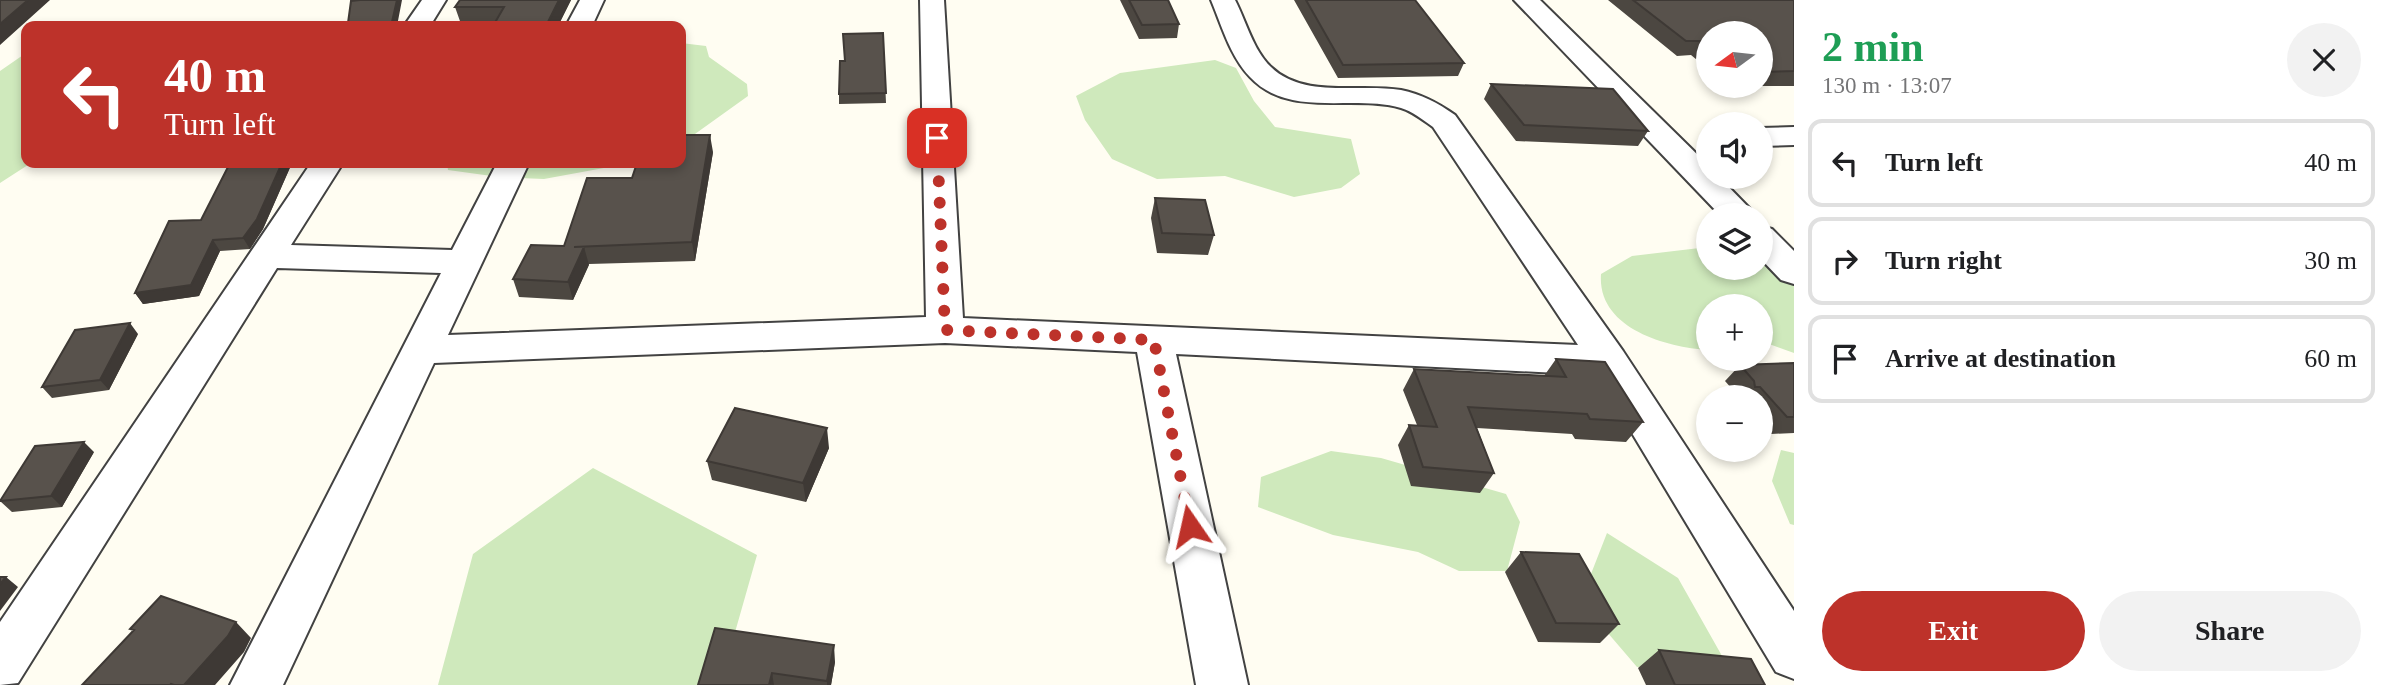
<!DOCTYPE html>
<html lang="en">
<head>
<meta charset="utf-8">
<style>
	body { margin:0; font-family:"Times New Roman",serif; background:#f2f2f2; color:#202124; height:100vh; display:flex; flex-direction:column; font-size:26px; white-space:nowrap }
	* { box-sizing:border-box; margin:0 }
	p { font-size:23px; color:#757577 }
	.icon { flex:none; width:38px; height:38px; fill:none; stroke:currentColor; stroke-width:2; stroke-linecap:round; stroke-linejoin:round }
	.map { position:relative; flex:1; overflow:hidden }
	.side { display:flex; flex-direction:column; background:#fff; width:595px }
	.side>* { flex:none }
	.hud { position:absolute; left:21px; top:21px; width:665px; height:147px; border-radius:14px; box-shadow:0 4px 10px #0003; background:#bd322a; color:#fff; overflow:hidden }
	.needle { width:46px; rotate:255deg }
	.fabs { position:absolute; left:1696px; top:21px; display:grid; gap:14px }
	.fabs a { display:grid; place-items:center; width:77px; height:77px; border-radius:50%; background:#fff; box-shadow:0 4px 10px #0003; font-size:35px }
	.pin { position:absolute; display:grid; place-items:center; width:60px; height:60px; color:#fff; margin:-30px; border-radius:14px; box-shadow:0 4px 10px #0006 }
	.me { position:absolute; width:77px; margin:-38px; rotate:349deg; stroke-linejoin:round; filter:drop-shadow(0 0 5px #0008) }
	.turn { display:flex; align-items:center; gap:24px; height:147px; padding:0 28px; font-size:32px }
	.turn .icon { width:91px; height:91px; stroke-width:2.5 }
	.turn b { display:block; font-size:49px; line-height:60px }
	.round { display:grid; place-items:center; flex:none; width:74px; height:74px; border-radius:37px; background:#f2f2f2 }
	.overview { display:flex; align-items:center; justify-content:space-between; height:119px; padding:0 28px }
	h1 { font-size:42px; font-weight:600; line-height:52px; color:#1e9e55 }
	.action { display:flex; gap:14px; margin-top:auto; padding:14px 28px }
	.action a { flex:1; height:80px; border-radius:42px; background:#bd322a; color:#fff; font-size:28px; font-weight:600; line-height:80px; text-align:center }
	.action a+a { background:#f2f2f2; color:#202124 }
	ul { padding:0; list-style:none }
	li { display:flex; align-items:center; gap:21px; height:88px; margin:0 14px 10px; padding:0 14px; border:4px solid #e0e0e0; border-radius:14px }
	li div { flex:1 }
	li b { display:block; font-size:26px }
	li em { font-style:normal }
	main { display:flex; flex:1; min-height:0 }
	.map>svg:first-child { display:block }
	.green { fill:#cfe9bc }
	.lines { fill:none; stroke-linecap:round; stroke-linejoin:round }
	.minor-casing { stroke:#424242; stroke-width:4 }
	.minor { fill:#fff; fill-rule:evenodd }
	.wall { fill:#4c4741 }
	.shaded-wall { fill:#3e3935 }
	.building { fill:#58524c; stroke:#3e3935; stroke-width:2 }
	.route { stroke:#bd322a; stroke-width:12; stroke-dasharray:0 21.6 }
</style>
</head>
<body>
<main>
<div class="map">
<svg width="1794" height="685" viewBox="0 0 1794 685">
	<rect width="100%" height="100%" fill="#fffdf2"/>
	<!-- green -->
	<path class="green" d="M 681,43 L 706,46 L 709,57 L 747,84 L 748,96 L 681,144 Z
		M 26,53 L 26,163 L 31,163 L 0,183 L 0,71 Z
		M 1215,60 L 1236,68 L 1254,101 L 1275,127 L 1351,139 L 1360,174 L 1341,188 L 1294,197 L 1225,176 L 1157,179 L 1112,159 L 1085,120 L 1076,96 L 1120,73 Z
		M 447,163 L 631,163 L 544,179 L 499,177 L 448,170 Z
		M 1708,247 L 1708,268 L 1760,268 L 1761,261 L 1794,279 L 1794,353 L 1761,341 L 1760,306 L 1708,306 L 1708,350 C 1665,347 1597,328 1601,274 L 1632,256 Z
		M 1781,450 L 1794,453 L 1794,525 L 1790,524 L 1772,481 Z
		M 1331,451 L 1381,458 L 1506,494 L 1520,522 L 1507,571 L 1459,571 L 1418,552 L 1333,535 L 1258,507 L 1261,477 Z
		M 593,468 L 757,555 L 720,685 L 438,685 L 473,554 Z
		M 1607,533 L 1678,578 L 1726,663 L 1637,667 L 1601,625 L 1589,579 Z"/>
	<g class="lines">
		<!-- minor casing -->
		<g class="minor-casing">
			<path id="minor" d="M 422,0 L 446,0 L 430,26 L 404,26 Z
				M 580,0 L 604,0 L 592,26 L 566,26 Z
				M 920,0 L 944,0 L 963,318 L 1578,345 L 1433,127 C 1423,120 1412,111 1401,108 C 1352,94 1289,119 1250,77 C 1230,56 1222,26 1211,0 L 1235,0 C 1246,21 1253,50 1271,67 C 1304,99 1359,83 1401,90 C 1421,94 1438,103 1455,115 L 1623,351 L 1794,611 L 1794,679 L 1776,672 L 1597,375 L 1176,354 L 1248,685 L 1196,685 L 1137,352 L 945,343 L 434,363 L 283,685 L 230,685 L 441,273 L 277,268 L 18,683 L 0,685 L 0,622 L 311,163 L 343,163 L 291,245 L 452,250 L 497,163 L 529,163 L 448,335 L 926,317 Z
				M 1514,0 L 1540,0 L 1708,165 L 1708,177 L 1719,177 L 1756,215 L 1720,215 Z
				M 1794,127 L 1794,145 L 1760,146 L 1760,128 Z
				M 1760,226 L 1772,229 L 1794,251 L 1794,284 L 1781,280 L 1760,258 Z"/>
		</g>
		<!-- minor -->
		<use href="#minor" class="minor"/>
	</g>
	<!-- wall -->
	<path class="wall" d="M 460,0 L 571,0 L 558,26 L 493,26 L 495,24 L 461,24 L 455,7 Z
		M 1120,0 L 1168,0 L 1179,24 L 1177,38 L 1139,39 Z
		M 1294,0 L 1415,0 L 1464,63 L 1458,76 L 1338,78 Z
		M 1608,0 L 1794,0 L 1794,86 L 1728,86 L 1760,86 L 1760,33 L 1708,33 L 1708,69 L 1691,55 L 1677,56 Z
		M 883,33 L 886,103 L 839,104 L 839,94 L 845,61 Z
		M 1491,84 L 1648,131 L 1638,146 L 1516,141 L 1484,99 Z
		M 713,152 L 695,261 L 589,264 L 573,300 L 519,297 L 513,279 Z
		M 230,163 L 292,163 L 263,229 L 250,249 L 220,251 L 199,296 L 143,304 L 135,293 L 201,220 Z
		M 1155,198 L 1214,235 L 1208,255 L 1157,253 L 1151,218 Z
		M 138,334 L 109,390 L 52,398 L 42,387 Z
		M 1556,359 L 1643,422 L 1626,442 L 1575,439 L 1572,434 L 1477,428 L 1494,473 L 1480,493 L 1411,486 L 1398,445 L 1409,425 L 1417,425 L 1403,390 L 1414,369 L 1544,376 Z
		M 1794,363 L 1794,433 L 1771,434 L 1760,422 L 1760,397 L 1739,397 L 1725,381 L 1740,365 Z
		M 829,448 L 806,502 L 712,480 L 707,461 Z
		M 94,452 L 62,507 L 12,512 L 0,501 Z
		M 1521,552 L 1619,624 L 1600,643 L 1538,642 L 1505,572 Z
		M 1659,650 L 1765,685 L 1646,685 L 1638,668 Z
		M 835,662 L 831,685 L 698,685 Z"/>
	<!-- shaded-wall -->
	<path class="shaded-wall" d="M 28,0 L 50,0 L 0,45 L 0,24 Z
		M 397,0 L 402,0 L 397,26 L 383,26 L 384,23 Z
		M 559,0 L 571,0 L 558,26 L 546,26 Z
		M 710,135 L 713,152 L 695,261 L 692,242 Z
		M 282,163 L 292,163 L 263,229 L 250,249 L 243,238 Z
		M 213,240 L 220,251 L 199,296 L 143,304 L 135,293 Z
		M 584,247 L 589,265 L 573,300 L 568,282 Z
		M 130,323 L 138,334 L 109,390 L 100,380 Z
		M 827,428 L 829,448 L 806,502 L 803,483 Z
		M 84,442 L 94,452 L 62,507 L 51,496 Z
		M 6,577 L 18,587 L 0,611 L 0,584 Z
		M 236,622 L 251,638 L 244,652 L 215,685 L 184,685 Z
		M 834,645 L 835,662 L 831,685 L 827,685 L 827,681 Z
		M 772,673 L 774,685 L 769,685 Z"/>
	<!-- building -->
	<path class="building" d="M 0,0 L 28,0 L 0,24 Z
		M 360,0 L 397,0 L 392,22 L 384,23 L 383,26 L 325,26 L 348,23 L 351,1 Z
		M 460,0 L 559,0 L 546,26 L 493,26 L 504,7 L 455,7 Z
		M 1129,0 L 1168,0 L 1179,24 L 1142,25 Z
		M 1306,0 L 1415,0 L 1464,63 L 1343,65 Z
		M 1633,0 L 1794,0 L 1794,71 L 1760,72 L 1760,33 L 1708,33 L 1708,47 L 1700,41 L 1686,41 Z
		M 883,33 L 886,93 L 839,94 L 840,61 L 845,61 L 843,34 Z
		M 1491,84 L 1613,89 L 1648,131 L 1524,125 Z
		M 681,135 L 710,135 L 692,242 L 574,247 L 584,247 L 568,282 L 513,279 L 531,245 L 564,246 L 587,178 L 632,178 L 637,163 L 681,163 Z
		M 230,163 L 282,163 L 257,219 L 243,238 L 213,240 L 191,285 L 135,293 L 169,221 L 201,220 Z
		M 1155,198 L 1205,200 L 1214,235 L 1162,233 Z
		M 130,323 L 100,380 L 42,387 L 75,330 Z
		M 1556,359 L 1605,362 L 1643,422 L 1590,419 L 1587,414 L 1468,407 L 1494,473 L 1423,467 L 1409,425 L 1437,427 L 1414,369 L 1566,377 Z
		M 1794,363 L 1794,417 L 1787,417 L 1760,387 L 1755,387 L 1754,381 L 1740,365 Z
		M 735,408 L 827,428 L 803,483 L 707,461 Z
		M 84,442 L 51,496 L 0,501 L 35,446 Z
		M 1521,552 L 1579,554 L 1619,624 L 1556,623 Z
		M 0,577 L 6,577 L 0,584 Z
		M 161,596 L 236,622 L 228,636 L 184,685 L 174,685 L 171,684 L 170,685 L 82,685 L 134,630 L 130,629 Z
		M 715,628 L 834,645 L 827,681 L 772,673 L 769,685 L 698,685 Z
		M 1659,650 L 1751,659 L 1765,685 L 1675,685 Z"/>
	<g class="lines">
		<!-- route -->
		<path class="route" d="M 937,138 L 945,330 L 1154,340 L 1190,526"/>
	</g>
</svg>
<div class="fabs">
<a><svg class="needle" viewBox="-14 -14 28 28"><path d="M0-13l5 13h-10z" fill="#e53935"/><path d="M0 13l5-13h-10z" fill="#757577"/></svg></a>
<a><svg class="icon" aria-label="sound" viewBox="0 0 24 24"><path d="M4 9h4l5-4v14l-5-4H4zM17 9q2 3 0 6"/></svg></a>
<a><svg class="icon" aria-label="layers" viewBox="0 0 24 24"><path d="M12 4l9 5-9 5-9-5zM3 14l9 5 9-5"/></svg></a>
<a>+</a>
<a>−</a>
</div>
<div class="pin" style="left:937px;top:138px;background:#d93025"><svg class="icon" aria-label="arrive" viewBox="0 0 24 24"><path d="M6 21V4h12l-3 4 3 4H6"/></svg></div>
<svg class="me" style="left:1190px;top:526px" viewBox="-20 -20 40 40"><path d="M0-17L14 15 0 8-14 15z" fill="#bd322a" stroke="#fff" stroke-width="4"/></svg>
<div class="hud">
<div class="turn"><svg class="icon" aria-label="left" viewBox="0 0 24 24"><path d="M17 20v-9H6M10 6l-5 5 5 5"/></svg><div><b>40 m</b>Turn left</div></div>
</div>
</div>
<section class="side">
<div class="overview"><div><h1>2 min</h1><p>130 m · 13:07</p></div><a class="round"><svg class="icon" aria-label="close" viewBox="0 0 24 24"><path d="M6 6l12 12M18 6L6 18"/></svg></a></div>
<ul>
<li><svg class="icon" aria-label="left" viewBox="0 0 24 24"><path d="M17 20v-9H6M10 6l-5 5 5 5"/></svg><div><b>Turn left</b></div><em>40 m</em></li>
<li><svg class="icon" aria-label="right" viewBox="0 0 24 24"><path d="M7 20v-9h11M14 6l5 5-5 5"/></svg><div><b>Turn right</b></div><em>30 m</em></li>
<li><svg class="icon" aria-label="arrive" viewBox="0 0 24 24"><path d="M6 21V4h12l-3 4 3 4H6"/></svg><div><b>Arrive at destination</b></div><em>60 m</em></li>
</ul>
<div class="action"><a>Exit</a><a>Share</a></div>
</section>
</main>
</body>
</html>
